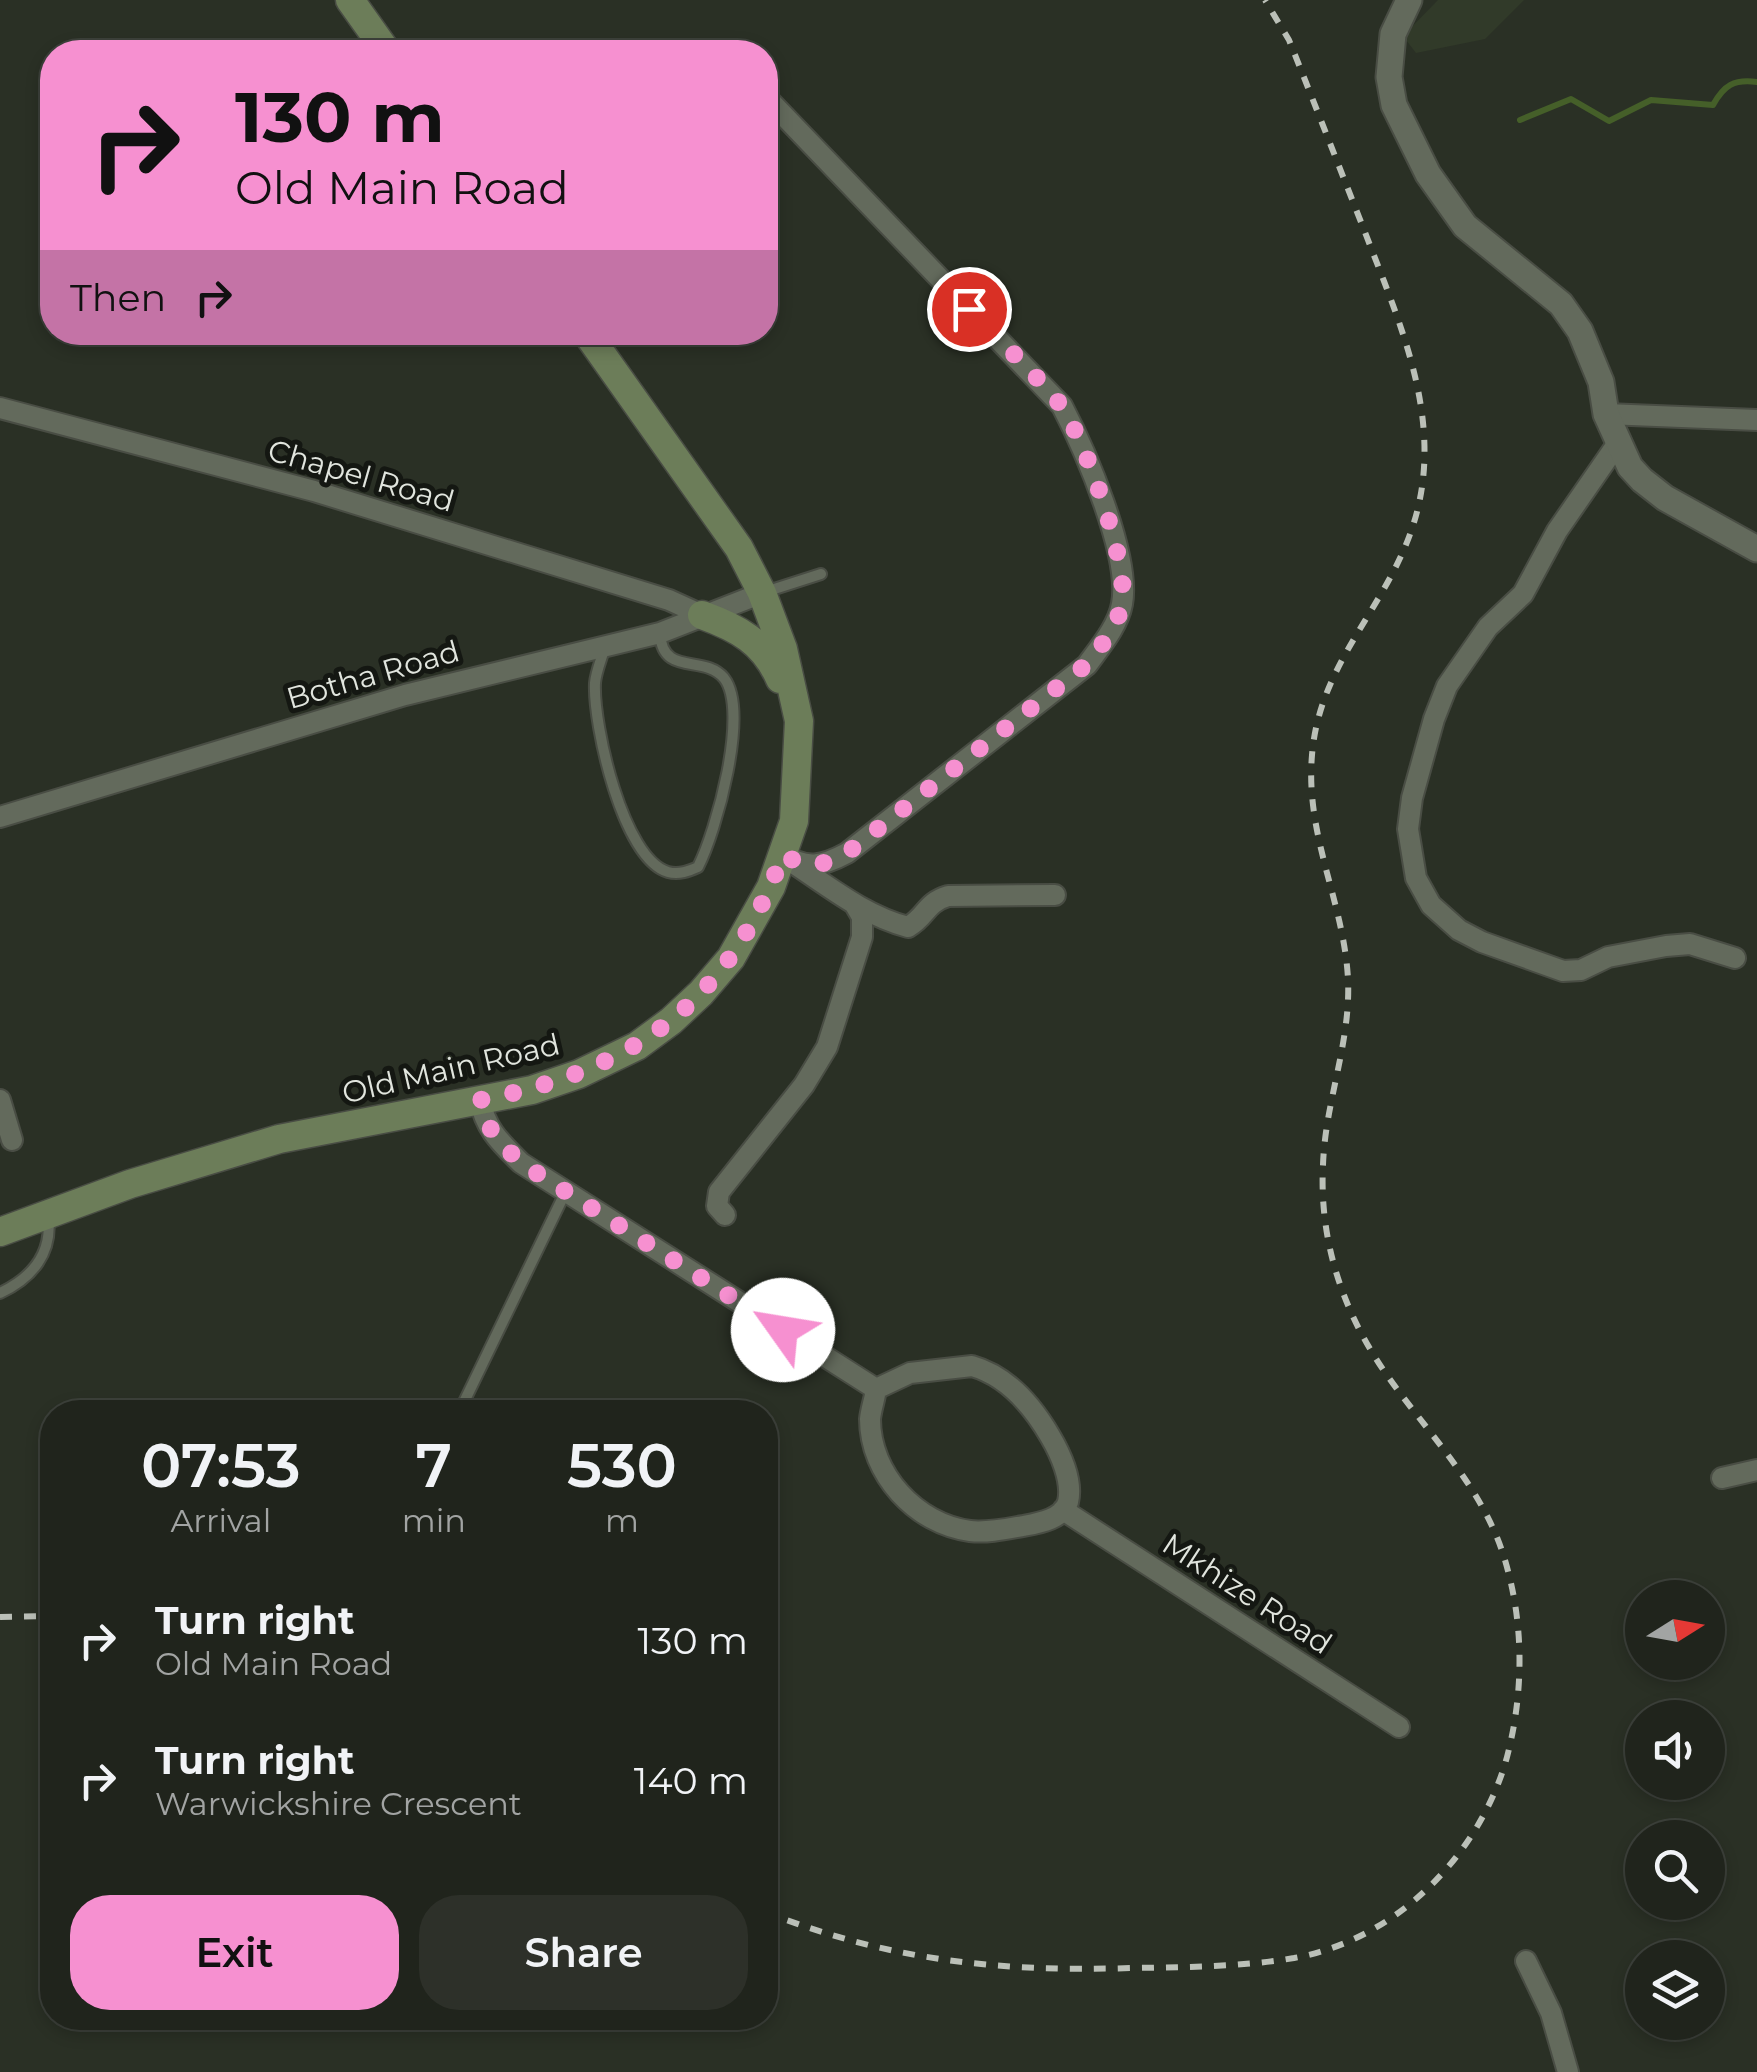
<!DOCTYPE html>
<html lang="en">
<head>
<meta charset="utf-8">
<style>
	body { margin:0; font-family:Montserrat,sans-serif; background:#2d3029; color:#f1f3f6; height:100vh; display:flex; flex-direction:column; font-size:38px; white-space:nowrap }
	* { box-sizing:border-box; margin:0 }
	p { font-size:32px; color:#a2a4a3 }
	.icon { flex:none; width:55px; height:55px; fill:none; stroke:currentColor; stroke-width:2; stroke-linecap:round; stroke-linejoin:round }
	.map { position:relative; flex:1; overflow:hidden }
	.details { position:absolute; left:40px; top:1400px; width:738px; height:630px; display:flex; flex-direction:column; background:#20241c; border-radius:40px; box-shadow:0 5px 15px #0003,0 0 0 2px #3d413b }
	.details>* { flex:none }
	.guide { position:absolute; left:40px; top:40px; width:738px; height:305px; border-radius:40px; box-shadow:0 5px 15px #0003,0 0 0 2px #3d413b; background:#f690d0; color:#111; overflow:hidden }
	.needle { width:65px; rotate:79deg }
	.fabs { position:absolute; left:1625px; top:1580px; display:grid; gap:20px }
	.fabs a { display:grid; place-items:center; width:100px; height:100px; border-radius:50%; background:#20241c; box-shadow:0 5px 15px #0003,0 0 0 2px #3d413b; font-size:50px }
	.pin { position:absolute; display:grid; place-items:center; width:85px; height:85px; color:#fff; margin:-42px; border:5px solid #fff; border-radius:50%; box-shadow:0 2px 10px #0007 }
	.me { position:absolute; width:110px; margin:-55px; rotate:302deg; stroke-linejoin:round; filter:drop-shadow(0 0 8px #0008) }
	.turn { display:flex; align-items:center; gap:35px; height:210px; padding:0 30px; font-size:45px }
	.turn .icon { width:130px; height:130px; stroke-width:2.5 }
	.turn b { display:block; font-size:70px; line-height:85px }
	.then { display:flex; align-items:center; height:95px; padding:0 30px; background:#0003; gap:20px; font-size:38px }
	.eta { display:flex; justify-content:space-evenly; align-items:center; height:170px; text-align:center }
	.eta b { font-size:60px; font-weight:600; line-height:70px }
	.button { display:flex; gap:20px; margin-top:auto; padding:20px 30px }
	.button a { flex:1; height:115px; border-radius:40px; background:#f690d0; color:#111; font-size:40px; font-weight:600; line-height:115px; text-align:center }
	.button a+a { background:#2d3029; color:#f1f3f6 }
	ul { padding:0; list-style:none }
	li { display:flex; align-items:center; gap:30px; height:140px; padding:0 30px }
	li div { flex:1 }
	li b { display:block; font-size:38px }
	li em { font-style:normal }
	.map>svg:first-child { display:block }
	.built { fill:#313a29 }
	.lines { fill:none; stroke-linecap:round; stroke-linejoin:round }
	.stream { stroke:#455f29; stroke-width:6 }
	.service-casing { stroke:#494d44; stroke-width:14 }
	.minor-casing { stroke:#494d44; stroke-width:24 }
	.tertiary-casing { stroke:#494d44; stroke-width:29 }
	.secondary-casing { stroke:#494d44; stroke-width:31 }
	.service { stroke:#636a5c; stroke-width:10 }
	.minor { stroke:#636a5c; stroke-width:20 }
	.tertiary { stroke:#636a5c; stroke-width:25 }
	.secondary { stroke:#6c7d59; stroke-width:28 }
	.rail { stroke:#bbc0b8; stroke-width:6; stroke-dasharray:12 12; stroke-linecap:butt }
	.route { stroke:#f690d0; stroke-width:18; stroke-dasharray:0 32.4 }
	.labels { text-anchor:middle; stroke-width:10; stroke-linejoin:round; paint-order:stroke }
	.street-label { font-size:30px; fill:#e1e5de; stroke:#141712 }
</style>
</head>
<body>
<div class="map">
<svg width="1757" height="2072" viewBox="0 0 1757 2072">
	<rect width="100%" height="100%" fill="#2a3025"/>
	<!-- built -->
	<path class="built" d="M 1438,0 L 1524,0 L 1485,39 L 1416,53 L 1403,36 Z"/>
	<g class="lines">
		<!-- stream -->
		<path class="stream" d="M 1520,120 L 1571,99 L 1609,121 L 1651,100 L 1713,105 C 1724,85 1734,79 1757,82"/>
		<!-- service casing -->
		<g class="service-casing">
			<path id="service" d="M 765,592 L 821,574
				M 605,646 C 602,658 596,671 595,683 C 593,725 623,859 668,872 C 679,875 689,871 698,867 C 716,832 750,711 724,678 C 704,654 663,677 660,634
				M 0,1293 C 32,1278 53,1253 48,1216
				M 464,1402 L 565,1193"/>
		</g>
		<!-- minor casing -->
		<g class="minor-casing">
			<path id="minor" d="M 765,96 L 1062,406 C 1085,450 1131,556 1122,604 C 1118,626 1100,647 1087,665 L 847,853 C 823,866 806,870 783,854
				M 0,408 L 314,491 L 669,600 L 702,615
				M 1606,414 L 1757,420
				M 1620,440 L 1557,531 L 1523,594 L 1488,627 L 1447,686 L 1434,719 L 1412,798 L 1408,829 L 1416,878 L 1431,905 L 1459,930 L 1482,942 L 1563,971 L 1581,970 L 1608,957 L 1666,946 L 1690,944 L 1735,958
				M 0,817 L 405,695 L 660,633 L 762,593
				M 796,865 C 832,889 866,916 908,927 C 927,916 925,903 948,896 L 1055,895
				M 0,1100 L 12,1140
				M 480,1100 C 485,1129 501,1143 521,1163 L 876,1389
				M 725,1215 L 717,1206 L 719,1192 L 804,1085 L 827,1047 L 862,937 L 862,917 L 855,905
				M 972,1366 C 1007,1376 1032,1405 1050,1436 C 1060,1453 1073,1481 1068,1502 C 1063,1519 1039,1523 1023,1526 C 1006,1529 987,1533 970,1531 C 916,1524 870,1474 870,1419 C 871,1409 875,1398 876,1389 L 910,1373 Z
				M 1722,1478 L 1757,1470
				M 1063,1510 L 1399,1727
				M 1526,1961 L 1551,2013 L 1568,2072"/>
		</g>
		<!-- tertiary casing -->
		<g class="tertiary-casing">
			<path id="tertiary" d="M 1409,0 L 1393,34 L 1389,77 L 1394,105 L 1428,174 L 1465,226 L 1561,304 L 1580,331 L 1601,382 L 1606,414 L 1630,467 L 1642,480 L 1665,498 L 1757,549"/>
		</g>
		<!-- secondary casing -->
		<g class="secondary-casing">
			<path id="secondary" d="M 350,0 L 387,52
				M 702,615 C 738,628 764,642 780,679
				M 0,1232 L 130,1184 L 279,1139 L 532,1090 L 579,1074 L 637,1046 L 671,1021 L 701,993 L 731,958 L 771,887 L 794,821 L 799,721 L 783,649 L 762,593 L 739,548 L 586,332"/>
		</g>
		<!-- service -->
		<use href="#service" class="service"/>
		<!-- minor -->
		<use href="#minor" class="minor"/>
		<!-- tertiary -->
		<use href="#tertiary" class="tertiary"/>
		<!-- secondary -->
		<use href="#secondary" class="secondary"/>
		<!-- rail -->
		<path class="rail" d="M 0,1617 L 52,1616
			M 765,1912 C 891,1961 999,1972 1133,1968 C 1187,1967 1241,1967 1294,1958 C 1396,1940 1480,1855 1507,1757 C 1523,1696 1524,1631 1508,1571 C 1489,1494 1434,1441 1389,1378 C 1344,1315 1319,1243 1323,1165 C 1325,1102 1351,1043 1348,979 C 1344,902 1305,836 1312,755 C 1319,667 1380,614 1409,537 C 1450,429 1401,327 1363,227 C 1338,164 1314,102 1289,40 L 1265,0"/>
	</g>
	<g class="lines">
		<!-- route -->
		<path class="route" d="M 783,1330 L 521,1163 C 501,1143 485,1129 480,1100 C 633,1071 729,1003 783,854 C 806,870 823,866 847,853 L 1087,664 C 1100,648 1117,626 1122,605 C 1130,566 1084,435 1059,403 C 1032,370 999,340 969,309"/>
	</g>
	<g class="labels">
		<!-- street labels -->
		<g class="street-label">
			<text transform="translate(361 476) rotate(16)" y="10">Chapel Road</text>
			<text transform="translate(373 675) rotate(-16)" y="10">Botha Road</text>
			<text transform="translate(451 1069) rotate(-13)" y="10">Old Main Road</text>
			<text transform="translate(1247 1594) rotate(33)" y="10">Mkhize Road</text>
		</g>
	</g>
</svg>
<div class="fabs">
<a><svg class="needle" viewBox="-14 -14 28 28"><path d="M0-13l5 13h-10z" fill="#e53935"/><path d="M0 13l5-13h-10z" fill="#a2a4a3"/></svg></a>
<a><svg class="icon" aria-label="sound" viewBox="0 0 24 24"><path d="M4 9h4l5-4v14l-5-4H4zM17 9q2 3 0 6"/></svg></a>
<a><svg class="icon" aria-label="search" viewBox="0 0 24 24"><circle cx="10" cy="10" r="6"/><path d="M15 15l6 6"/></svg></a>
<a><svg class="icon" aria-label="layers" viewBox="0 0 24 24"><path d="M12 4l9 5-9 5-9-5zM3 14l9 5 9-5"/></svg></a>
</div>
<div class="pin" style="left:969px;top:309px;background:#d93025"><svg class="icon" aria-label="arrive" viewBox="0 0 24 24"><path d="M6 21V4h12l-3 4 3 4H6"/></svg></div>
<svg class="me" style="left:783px;top:1330px" viewBox="-20 -20 40 40"><circle r="19" fill="#fff"/><path d="M0-13L10 11 0 6-10 11z" fill="#f690d0"/></svg>
<div class="guide">
<div class="turn"><svg class="icon" aria-label="right" viewBox="0 0 24 24"><path d="M7 20v-9h11M14 6l5 5-5 5"/></svg><div><b>130 m</b>Old Main Road</div></div>
<div class="then">Then<svg class="icon" aria-label="right" viewBox="0 0 24 24"><path d="M7 20v-9h11M14 6l5 5-5 5"/></svg></div>
</div>
<section class="details">
<div class="eta">
<div><b>07:53</b><p>Arrival</p></div>
<div><b>7</b><p>min</p></div>
<div><b>530</b><p>m</p></div>
</div>
<ul>
<li><svg class="icon" aria-label="right" viewBox="0 0 24 24"><path d="M7 20v-9h11M14 6l5 5-5 5"/></svg><div><b>Turn right</b><p>Old Main Road</p></div><em>130 m</em></li>
<li><svg class="icon" aria-label="right" viewBox="0 0 24 24"><path d="M7 20v-9h11M14 6l5 5-5 5"/></svg><div><b>Turn right</b><p>Warwickshire Crescent</p></div><em>140 m</em></li>
</ul>
<div class="button"><a>Exit</a><a>Share</a></div>
</section>
</div>
</body>
</html>
